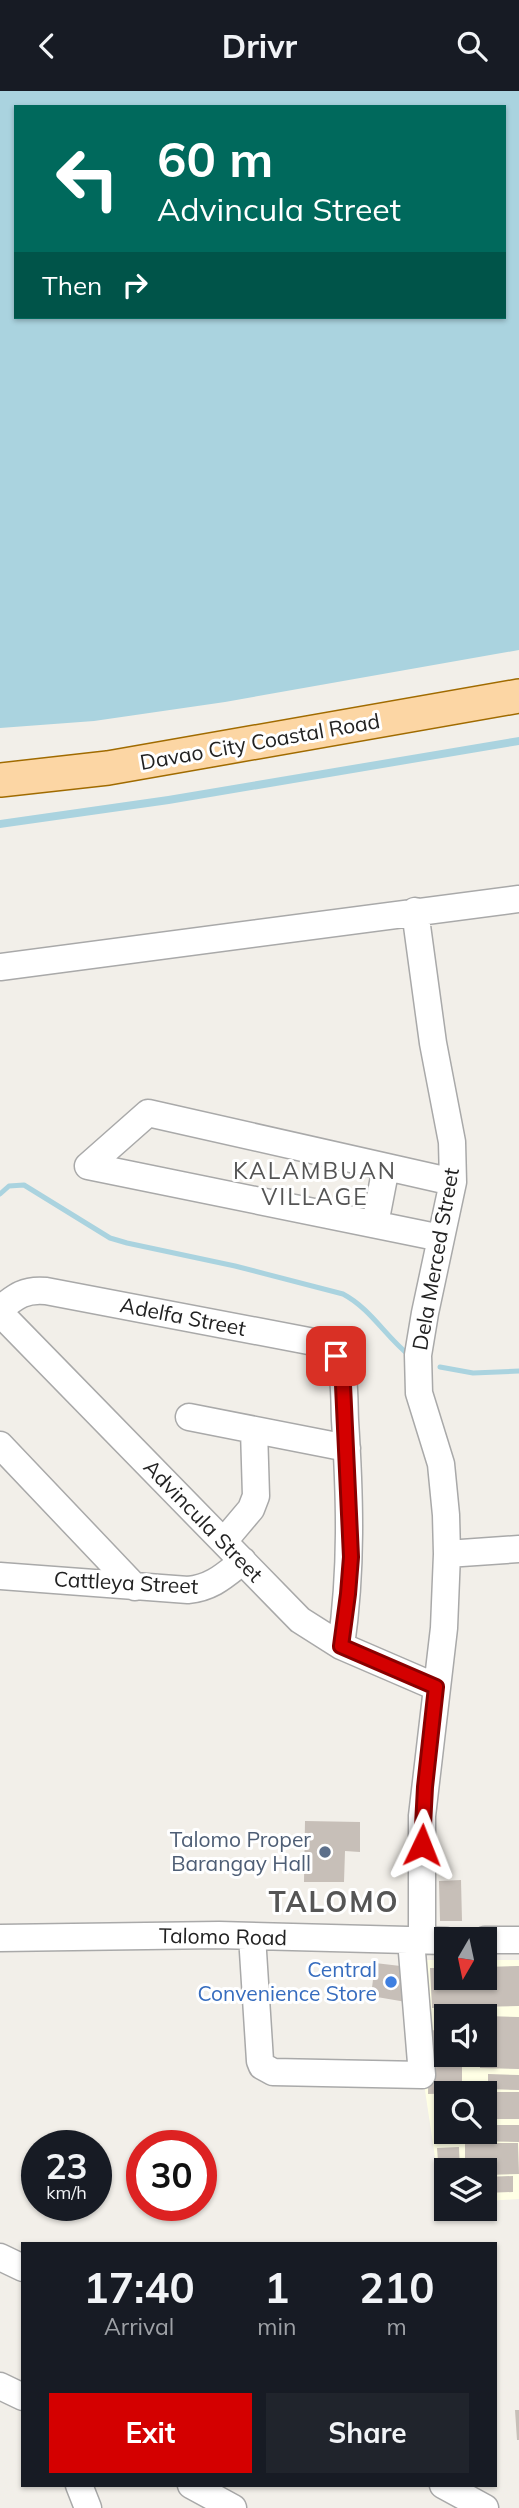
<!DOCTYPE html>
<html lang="en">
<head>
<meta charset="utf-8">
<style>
	body { margin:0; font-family:Mulish,sans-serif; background:#20242c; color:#f1f3f6; height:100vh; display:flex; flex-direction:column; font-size:26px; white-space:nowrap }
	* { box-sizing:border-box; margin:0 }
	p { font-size:23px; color:#9ea1a6 }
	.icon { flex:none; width:38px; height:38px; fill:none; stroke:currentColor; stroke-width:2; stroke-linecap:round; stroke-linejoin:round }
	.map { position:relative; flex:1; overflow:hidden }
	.sheet { position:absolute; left:21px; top:2151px; width:476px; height:245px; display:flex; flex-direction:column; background:#171b24; border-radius:0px; box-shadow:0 2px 5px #0004 }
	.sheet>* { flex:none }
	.hud { position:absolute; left:14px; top:14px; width:492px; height:214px; border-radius:0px; box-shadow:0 2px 5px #0004; background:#00695c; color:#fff; overflow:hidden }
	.needle { width:46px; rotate:189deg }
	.fabs { position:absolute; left:434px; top:1836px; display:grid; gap:14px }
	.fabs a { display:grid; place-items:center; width:63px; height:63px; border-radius:0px; background:#171b24; box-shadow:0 2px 5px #0004; font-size:35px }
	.speed { position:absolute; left:21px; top:2039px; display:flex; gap:14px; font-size:35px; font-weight:700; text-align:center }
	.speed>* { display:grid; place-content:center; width:91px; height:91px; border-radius:50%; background:#171b24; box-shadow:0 2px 5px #0004; line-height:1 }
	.speed small { font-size:18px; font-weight:400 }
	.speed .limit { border:10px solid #d22; background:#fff; color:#111 }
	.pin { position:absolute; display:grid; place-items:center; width:60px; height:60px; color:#fff; margin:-30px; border-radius:14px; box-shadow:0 4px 10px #0006 }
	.me { position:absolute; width:77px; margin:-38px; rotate:2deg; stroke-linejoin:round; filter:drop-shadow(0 0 5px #0008) }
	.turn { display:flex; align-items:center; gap:24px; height:147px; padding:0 28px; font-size:32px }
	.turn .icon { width:91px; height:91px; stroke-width:2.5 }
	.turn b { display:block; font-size:49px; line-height:60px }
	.then { display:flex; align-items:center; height:66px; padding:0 28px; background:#0003; gap:14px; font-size:26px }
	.eta { display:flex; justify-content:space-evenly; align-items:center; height:119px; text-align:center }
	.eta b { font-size:42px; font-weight:700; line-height:49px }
	.action { display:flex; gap:14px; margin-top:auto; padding:14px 28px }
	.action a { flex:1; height:80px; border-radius:0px; background:#d40000; color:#fff; font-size:28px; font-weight:700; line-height:80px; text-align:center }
	.action a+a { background:#20242c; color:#f1f3f6 }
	header { display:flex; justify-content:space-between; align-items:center; height:91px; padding:0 28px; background:#171b24; font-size:32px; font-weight:700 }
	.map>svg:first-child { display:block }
	.education { fill:#ffffe5; fill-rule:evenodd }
	.water { fill:#aad3df; fill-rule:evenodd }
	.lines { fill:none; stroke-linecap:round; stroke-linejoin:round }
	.stream { stroke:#aad3df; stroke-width:5 }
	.building { fill:#c7bfb8 }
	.minor-casing { stroke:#a9a9a9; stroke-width:29 }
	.major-casing { stroke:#a06b00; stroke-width:36 }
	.minor { stroke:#fff; stroke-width:26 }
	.major { stroke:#fcd6a4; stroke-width:33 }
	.route-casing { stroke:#8a0000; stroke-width:18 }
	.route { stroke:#d40000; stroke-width:12 }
	.service-dot { fill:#5c6f8a; stroke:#fff; stroke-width:2.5 }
	.shop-dot { fill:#3f7fe0; stroke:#fff; stroke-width:2.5 }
	.labels { text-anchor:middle; stroke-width:6; stroke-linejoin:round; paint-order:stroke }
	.street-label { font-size:21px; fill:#222; stroke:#fff }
	.service-label { font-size:21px; fill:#4e5e75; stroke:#fff; text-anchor:end }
	.shop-label { font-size:21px; fill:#366cbe; stroke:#fff; text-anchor:end }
	.neighbourhood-label { font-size:23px; letter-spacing:2px; fill:#555; stroke:#fff }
	.district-label { font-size:28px; font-weight:bold; letter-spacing:2px; fill:#555; stroke:#fff }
</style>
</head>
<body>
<header><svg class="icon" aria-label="back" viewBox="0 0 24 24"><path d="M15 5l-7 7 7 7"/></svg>Drivr<svg class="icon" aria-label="search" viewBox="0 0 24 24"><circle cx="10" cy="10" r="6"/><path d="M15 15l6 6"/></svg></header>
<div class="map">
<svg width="519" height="2417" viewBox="0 0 519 2417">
	<rect width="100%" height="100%" fill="#f2efe9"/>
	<!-- education -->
	<path class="education" d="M 418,1869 L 446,1869 L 446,1886 L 485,1886 L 485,1869 L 519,1869 L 519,2108 L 485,2110 L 485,2079 L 446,2079 L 446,2113 L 442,2113 L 423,1986 ZM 446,1925 L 485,1925 L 485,1964 L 446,1964 ZM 446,2002 L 485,2002 L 485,2040 L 446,2040 Z"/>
	<!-- water -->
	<path class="water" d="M 0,0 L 519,0 L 519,559 L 225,611 L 94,630 L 0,637 ZM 16,16 L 504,16 L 504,226 L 16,226 Z
		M 519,646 L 519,654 L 169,713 L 0,737 L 0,729 L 168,705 Z"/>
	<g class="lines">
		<!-- stream -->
		<path class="stream" d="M 0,1103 L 9,1095 L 24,1094 L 110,1147 L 127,1152 L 235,1175 L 343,1203 C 371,1218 385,1245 410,1265
			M 440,1276 L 473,1282 L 519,1280"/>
	</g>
	<!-- building -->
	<path class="building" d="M 305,1730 L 360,1731 L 360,1761 L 345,1760 L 344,1791 L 304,1791 Z
		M 461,1789 L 462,1830 L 440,1830 L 439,1790 Z
		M 375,1872 L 409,1876 L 412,1912 L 371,1905 Z
		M 519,1875 L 519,1915 L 432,1917 L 430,1877 L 446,1877 L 446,1886 L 485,1886 L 485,1876 Z
		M 485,1925 L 519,1926 L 519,1978 L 480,1977 L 480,1964 L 485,1964 Z
		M 429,1939 L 446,1940 L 446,1964 L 462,1964 L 462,2002 L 428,2003 Z
		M 488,1983 L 519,1984 L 519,1999 L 488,1998 Z
		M 485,2001 L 519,2001 L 519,2028 L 485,2028 Z
		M 436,2020 L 446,2020 L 446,2040 L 460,2040 L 460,2052 L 434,2050 Z
		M 485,2034 L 519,2034 L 519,2051 L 464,2050 L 464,2040 L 485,2040 Z
		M 465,2052 L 518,2052 L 519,2083 L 485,2084 L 485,2079 L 465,2079 Z
		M 459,2056 L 460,2079 L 446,2079 L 446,2083 L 439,2084 L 437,2057 Z
		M 513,2085 L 513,2101 L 485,2102 L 485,2086 Z
		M 515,2319 L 519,2319 L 519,2349 L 517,2349 Z"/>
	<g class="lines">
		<!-- minor casing -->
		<g class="minor-casing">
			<path id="minor" d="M 415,820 L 433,952 L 452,1051 L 453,1091 L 425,1222 L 418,1264 L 419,1302 L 441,1373 L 446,1424 L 447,1463 L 444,1537 L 422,1725 L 422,1850
				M 0,876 L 519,808
				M 88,1075 L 148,1022 L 453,1091
				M 88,1075 L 441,1147
				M 375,1133 L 386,1076
				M 0,1218 C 16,1205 25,1198 46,1200 L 314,1251 C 321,1254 331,1257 336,1265 C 346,1282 344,1310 345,1329 C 350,1407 352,1478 341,1555
				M 0,1222 L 300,1529 L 341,1555 L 436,1596
				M 189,1326 L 347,1357
				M 0,1354 L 135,1496
				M 224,1450 L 251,1418 L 256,1405 L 254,1339
				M 447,1463 L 519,1458
				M 0,1485 L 188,1499 C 212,1497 225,1484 243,1470
				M 252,1845 L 260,1970 L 262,1975 L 273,1981 L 422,1984 L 411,1849
				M 0,1847 L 219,1844 L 446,1850
				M 485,1849 L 519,1849
				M 0,2166 L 23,2177
				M 0,2295 L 23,2306
				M 79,2394 L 88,2417
				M 191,2394 L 233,2417
				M 443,2394 L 485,2417"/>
		</g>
		<!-- major casing -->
		<g class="major-casing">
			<path id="major" d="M 0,689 L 108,677 L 519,605"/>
		</g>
		<!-- minor -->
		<use href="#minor" class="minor"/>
		<!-- major -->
		<use href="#major" class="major"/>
	</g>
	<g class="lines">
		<!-- route casing -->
		<g class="route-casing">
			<path id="route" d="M 336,1265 L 343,1294 L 351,1466 L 348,1503 L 341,1555 L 436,1596 L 425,1696 L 422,1754"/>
		</g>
		<!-- route -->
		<use href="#route" class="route"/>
	</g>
	<!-- markers -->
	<circle class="service-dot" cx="325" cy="1761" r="7"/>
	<circle class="shop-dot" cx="391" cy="1891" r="7"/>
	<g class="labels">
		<!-- street labels -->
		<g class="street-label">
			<text transform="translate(260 651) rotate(-10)" y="7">Davao City Coastal Road</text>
			<text transform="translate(436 1168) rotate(-80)" y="7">Dela Merced Street</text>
			<text transform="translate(183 1226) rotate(11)" y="7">Adelfa Street</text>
			<text transform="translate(203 1430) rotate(46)" y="7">Advincula Street</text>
			<text transform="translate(126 1492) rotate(3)" y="7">Cattleya Street</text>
			<text transform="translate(223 1846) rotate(1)" y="7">Talomo Road</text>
		</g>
		<!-- service labels -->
		<g class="service-label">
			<text x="311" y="1756">Talomo Proper<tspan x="311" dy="24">Barangay Hall</tspan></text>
		</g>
		<!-- shop labels -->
		<g class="shop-label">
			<text x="377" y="1886">Central<tspan x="377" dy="24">Convenience Store</tspan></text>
		</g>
		<!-- neighbourhood labels -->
		<g class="neighbourhood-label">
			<text x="315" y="1088">KALAMBUAN<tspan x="315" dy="26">VILLAGE</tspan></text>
		</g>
		<!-- district labels -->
		<g class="district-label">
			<text x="334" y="1821">TALOMO</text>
		</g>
	</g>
</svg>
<div class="fabs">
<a><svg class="needle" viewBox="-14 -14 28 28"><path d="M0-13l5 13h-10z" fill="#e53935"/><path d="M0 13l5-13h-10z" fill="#9ea1a6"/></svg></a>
<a><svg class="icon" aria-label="sound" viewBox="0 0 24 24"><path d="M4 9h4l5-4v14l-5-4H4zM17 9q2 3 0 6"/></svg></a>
<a><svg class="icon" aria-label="search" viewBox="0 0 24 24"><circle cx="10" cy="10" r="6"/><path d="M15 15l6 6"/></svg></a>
<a><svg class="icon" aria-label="layers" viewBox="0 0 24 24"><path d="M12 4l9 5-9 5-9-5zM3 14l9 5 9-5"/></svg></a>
</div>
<div class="speed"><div>23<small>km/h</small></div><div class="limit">30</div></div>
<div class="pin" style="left:336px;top:1265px;background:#d93025"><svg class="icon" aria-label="arrive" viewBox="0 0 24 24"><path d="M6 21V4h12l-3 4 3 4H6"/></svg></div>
<svg class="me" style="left:422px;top:1754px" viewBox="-20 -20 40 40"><path d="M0-17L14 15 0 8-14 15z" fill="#d40000" stroke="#fff" stroke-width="4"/></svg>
<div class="hud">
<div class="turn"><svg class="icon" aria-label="left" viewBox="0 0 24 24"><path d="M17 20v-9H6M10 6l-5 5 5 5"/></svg><div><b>60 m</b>Advincula Street</div></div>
<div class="then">Then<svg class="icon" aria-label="right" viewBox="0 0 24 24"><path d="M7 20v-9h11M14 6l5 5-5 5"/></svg></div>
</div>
<section class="sheet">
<div class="eta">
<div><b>17:40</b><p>Arrival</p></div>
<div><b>1</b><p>min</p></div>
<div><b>210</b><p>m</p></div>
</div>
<div class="action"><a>Exit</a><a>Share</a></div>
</section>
</div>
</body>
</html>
